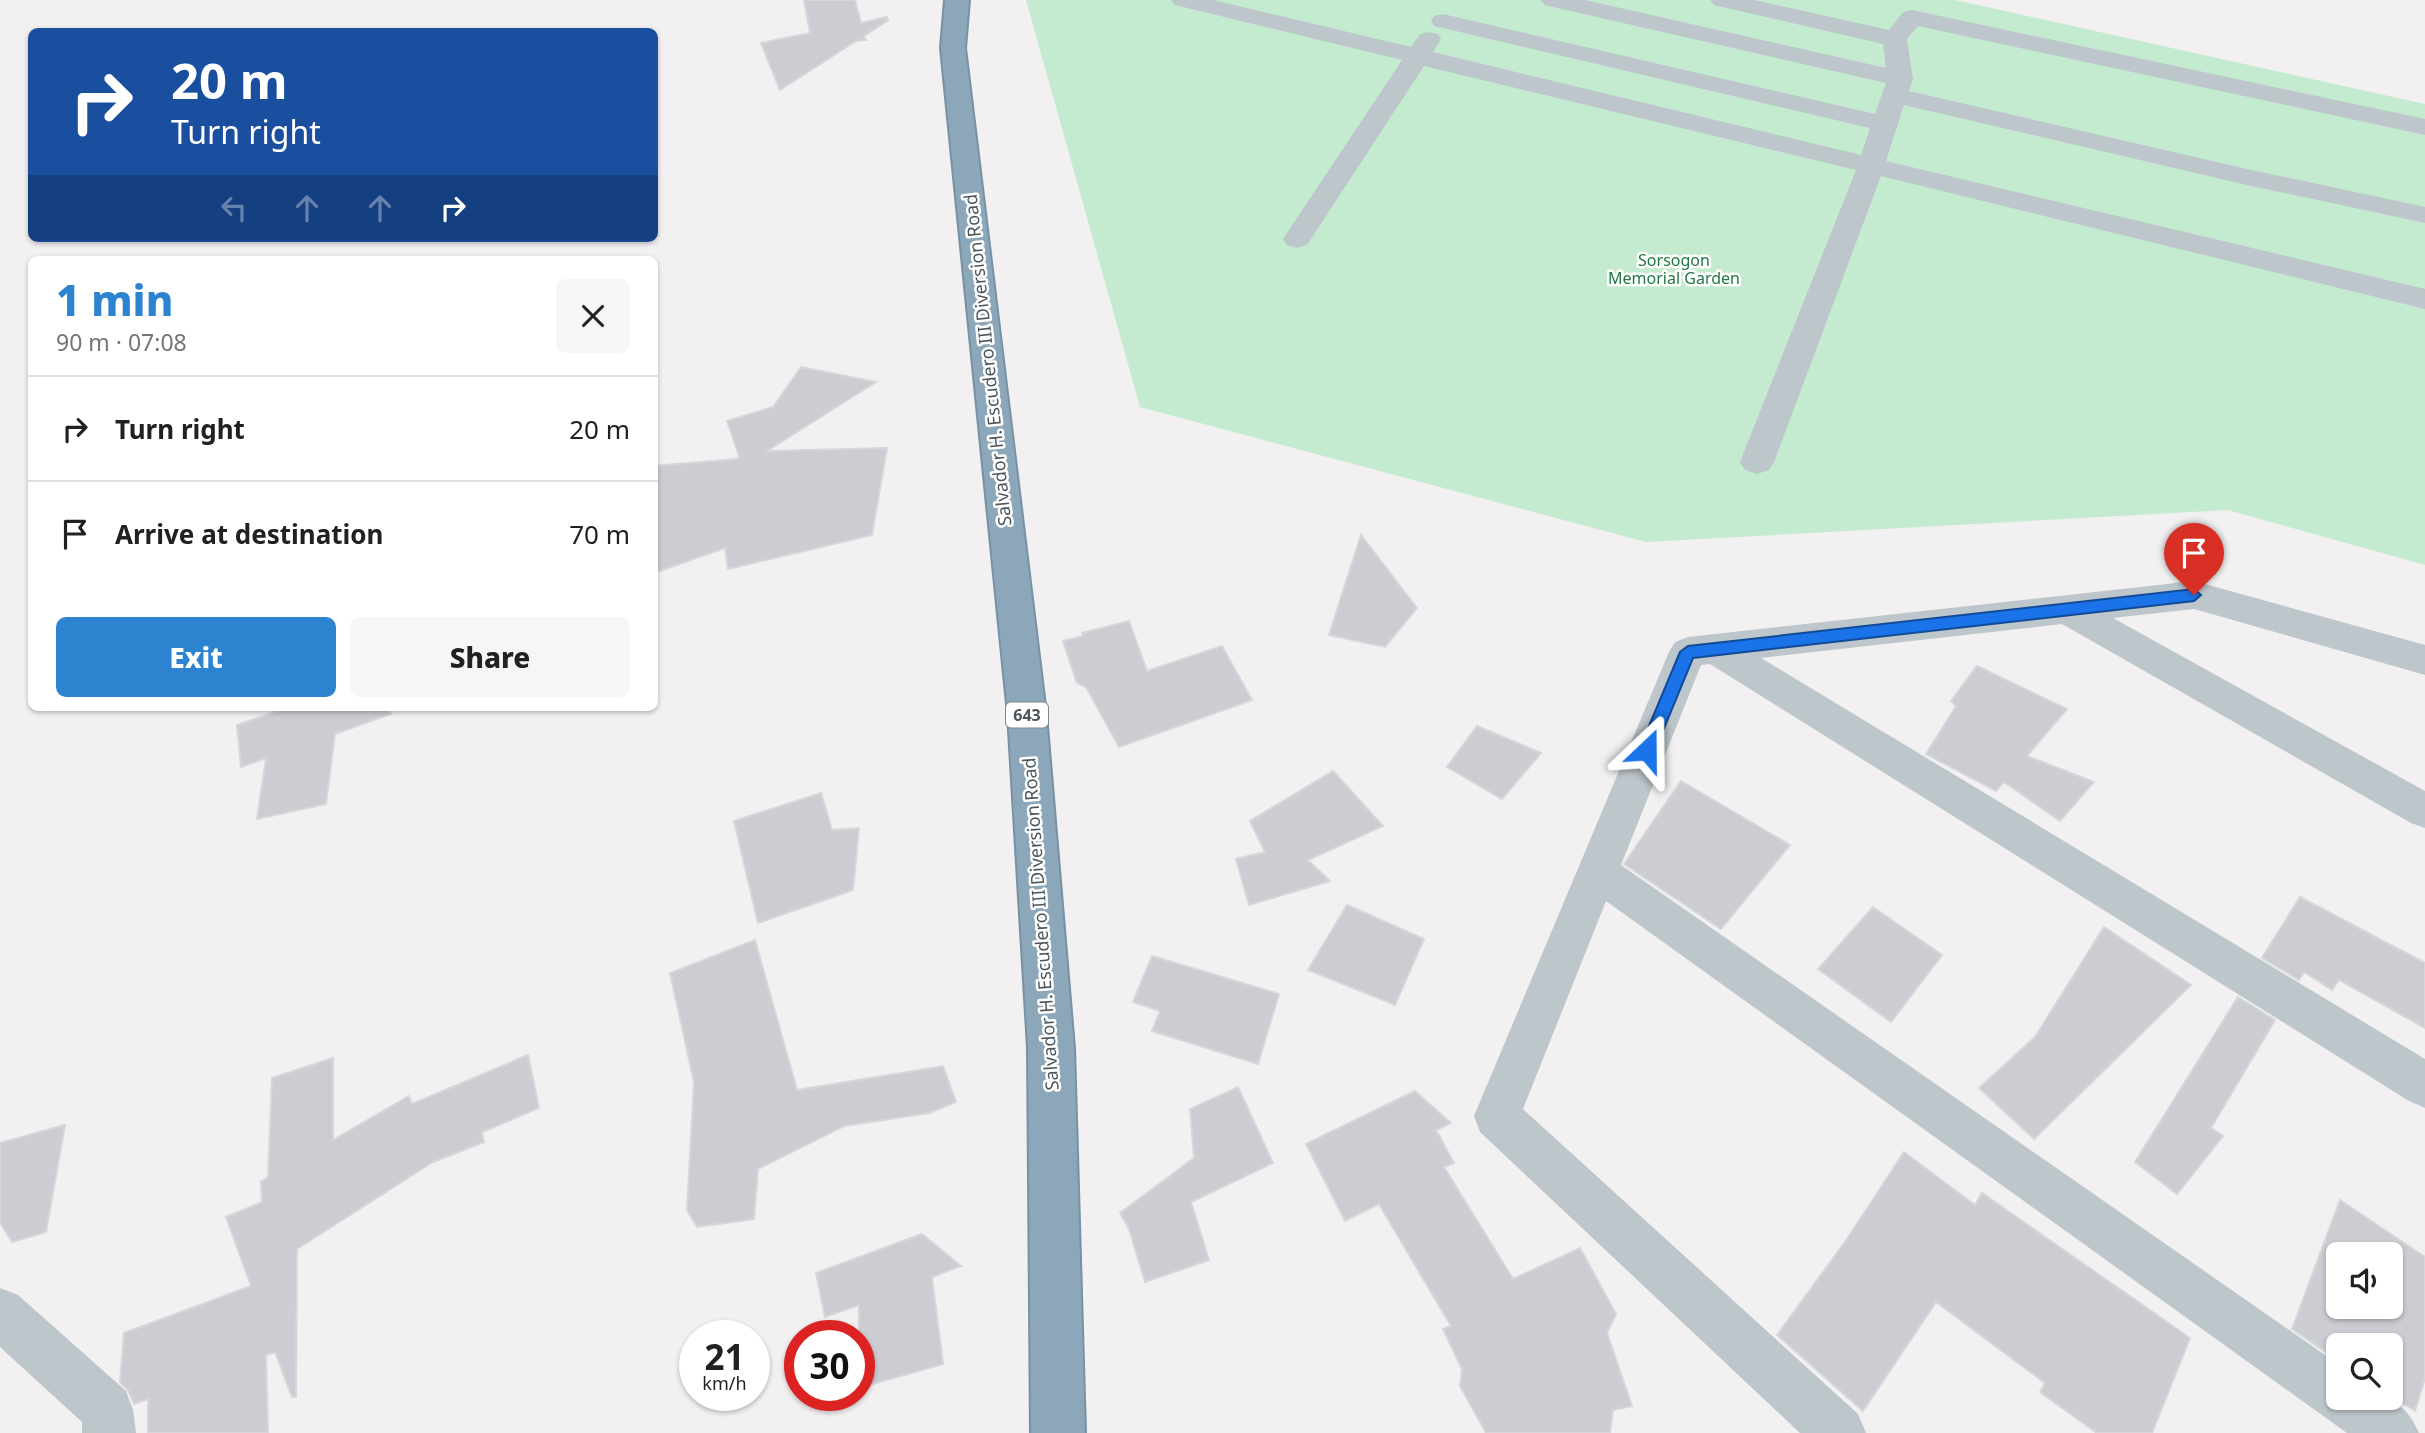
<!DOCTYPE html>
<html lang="en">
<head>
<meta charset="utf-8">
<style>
	body { margin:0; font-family:"Noto Sans",sans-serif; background:#f6f6f6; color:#202124; height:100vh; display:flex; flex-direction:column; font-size:26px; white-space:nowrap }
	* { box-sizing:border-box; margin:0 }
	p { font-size:23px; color:#757577 }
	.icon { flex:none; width:38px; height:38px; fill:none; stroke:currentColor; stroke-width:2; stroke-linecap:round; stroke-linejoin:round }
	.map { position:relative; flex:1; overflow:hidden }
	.side { position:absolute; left:28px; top:256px; width:630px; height:455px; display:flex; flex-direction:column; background:#fff; border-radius:10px; box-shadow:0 2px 5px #0004 }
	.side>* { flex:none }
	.guide { position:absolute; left:28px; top:28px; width:630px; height:214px; border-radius:10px; box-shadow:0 2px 5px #0004; background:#1a4fa0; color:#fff; overflow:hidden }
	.controls { position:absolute; left:2326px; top:1242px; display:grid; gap:14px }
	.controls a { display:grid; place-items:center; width:77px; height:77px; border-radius:10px; background:#fff; box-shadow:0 2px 5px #0004; font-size:35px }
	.speed { position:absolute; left:679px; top:1320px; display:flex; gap:14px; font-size:35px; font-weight:700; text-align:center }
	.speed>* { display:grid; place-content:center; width:91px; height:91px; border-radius:50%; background:#fff; box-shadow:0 2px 5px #0004; line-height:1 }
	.speed small { font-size:18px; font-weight:400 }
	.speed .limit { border:10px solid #d22; background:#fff; color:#111 }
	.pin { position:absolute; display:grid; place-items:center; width:60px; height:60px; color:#fff; margin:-72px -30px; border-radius:50% 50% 50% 0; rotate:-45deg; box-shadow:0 0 7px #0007 }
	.pin .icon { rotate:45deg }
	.me { position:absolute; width:77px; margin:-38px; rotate:23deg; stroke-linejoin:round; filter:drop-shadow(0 0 5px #0008) }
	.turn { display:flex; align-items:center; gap:24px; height:147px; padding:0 28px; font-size:32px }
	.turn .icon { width:91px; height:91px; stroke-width:2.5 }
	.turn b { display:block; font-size:49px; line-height:60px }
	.lanes { display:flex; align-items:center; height:66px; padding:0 28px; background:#0003; justify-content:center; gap:35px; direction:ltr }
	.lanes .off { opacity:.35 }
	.round { display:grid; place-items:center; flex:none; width:74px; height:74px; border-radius:10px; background:#f6f6f6 }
	.headline { display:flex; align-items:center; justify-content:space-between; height:119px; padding:0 28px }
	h1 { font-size:42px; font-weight:800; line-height:52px; color:#2c84d1 }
	.button { display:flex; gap:14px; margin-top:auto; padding:14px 28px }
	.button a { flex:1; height:80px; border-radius:10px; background:#2c84d1; color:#fff; font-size:28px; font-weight:800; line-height:80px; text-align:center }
	.button a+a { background:#f6f6f6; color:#202124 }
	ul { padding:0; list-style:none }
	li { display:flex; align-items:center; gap:21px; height:105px; padding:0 28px; border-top:2px solid #e0e0e0 }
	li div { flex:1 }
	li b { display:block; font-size:26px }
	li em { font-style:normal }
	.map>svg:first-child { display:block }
	.green { fill:#c4ebcf }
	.building { fill:#cbcdd2; stroke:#d5d7db; stroke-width:2; fill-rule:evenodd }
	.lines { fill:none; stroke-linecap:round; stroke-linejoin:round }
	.highway-casing { stroke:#7892a5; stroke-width:4 }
	.minor { fill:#bdc6cb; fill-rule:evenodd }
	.highway { fill:#8da7ba; fill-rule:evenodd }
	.route { fill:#1a73e8; stroke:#114b97; stroke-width:2 }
	.labels { text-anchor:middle; stroke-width:5; stroke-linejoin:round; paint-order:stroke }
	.far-park-label { font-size:16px; fill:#217744; stroke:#fff }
	.shield { fill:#fff; stroke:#80888d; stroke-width:2 }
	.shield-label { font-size:16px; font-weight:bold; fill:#4a555c }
	.street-label { font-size:18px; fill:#4a555c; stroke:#fff }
</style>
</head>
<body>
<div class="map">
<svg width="2425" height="1433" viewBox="0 0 2425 1433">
	<rect width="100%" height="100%" fill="#f2f0f1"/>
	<!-- green -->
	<path class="green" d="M 1026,0 L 1955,0 L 2425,104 L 2425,565 L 2228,510 L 1646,542 L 1140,407 Z"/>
	<!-- building -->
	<path class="building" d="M 804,0 L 855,0 L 861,23 L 887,17 L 888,20 L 864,36 L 866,40 L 856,41 L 780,90 L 761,43 L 810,33 Z
		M 801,367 L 876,382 L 767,451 L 887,448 L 872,535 L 728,569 L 725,548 L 654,573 L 654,466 L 737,459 L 739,456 L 727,421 L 773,407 Z
		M 1361,535 L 1417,608 L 1385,647 L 1329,635 Z
		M 1129,621 L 1147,671 L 1222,646 L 1252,700 L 1119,747 L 1086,687 L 1077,683 L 1063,641 L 1083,636 L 1082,633 Z
		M 1977,666 L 2067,709 L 2027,756 L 2094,782 L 2060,821 L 2004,782 L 1996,791 L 1926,754 L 1956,706 L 1951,701 Z
		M 274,707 L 388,707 L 391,714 L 335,734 L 326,804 L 257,819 L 266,758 L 241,767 L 237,725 L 273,713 Z
		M 1477,726 L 1541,753 L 1502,799 L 1447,767 Z
		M 1333,771 L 1383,826 L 1308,860 L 1330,881 L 1249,905 L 1236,859 L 1265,852 L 1250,821 Z
		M 1681,781 L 1790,845 L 1721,929 L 1624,864 Z
		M 821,793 L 832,830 L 859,828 L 853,890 L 758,923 L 734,821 Z
		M 2300,897 L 2425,963 L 2425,1028 L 2339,980 L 2332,990 L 2304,972 L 2299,980 L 2262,958 Z
		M 1347,905 L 1424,939 L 1395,1005 L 1308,970 Z
		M 1873,907 L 1942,955 L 1891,1022 L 1818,969 Z
		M 2104,927 L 2191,985 L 2034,1139 L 1979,1088 L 2035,1037 Z
		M 755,940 L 797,1090 L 943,1066 L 956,1102 L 929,1113 L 844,1126 L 758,1169 L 754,1219 L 697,1227 L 687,1210 L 694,1082 L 670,973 Z
		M 1152,956 L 1279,994 L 1258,1064 L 1152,1031 L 1160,1011 L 1133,1002 Z
		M 2238,997 L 2275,1020 L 2211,1128 L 2223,1136 L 2177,1194 L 2135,1162 Z
		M 528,1055 L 539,1108 L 482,1132 L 484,1142 L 433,1162 L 297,1249 L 296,1397 L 292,1397 L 275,1352 L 266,1355 L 268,1433 L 148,1433 L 148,1399 L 134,1404 L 128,1390 L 120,1382 L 124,1333 L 251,1286 L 226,1217 L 262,1202 L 261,1182 L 268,1177 L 272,1078 L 333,1058 L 333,1140 L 409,1096 L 412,1104 Z
		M 1238,1087 L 1273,1163 L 1191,1202 L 1209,1260 L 1145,1282 L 1129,1229 L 1120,1213 L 1194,1158 L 1190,1109 Z
		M 1415,1091 L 1451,1123 L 1436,1130 L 1454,1163 L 1444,1167 L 1513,1279 L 1580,1248 L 1616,1314 L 1607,1333 L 1632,1406 L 1613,1410 L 1610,1433 L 1486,1433 L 1460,1386 L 1462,1369 L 1443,1329 L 1451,1326 L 1379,1204 L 1345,1221 L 1306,1144 Z
		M 65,1125 L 46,1232 L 12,1242 L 0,1222 L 0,1143 Z
		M 1904,1152 L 1975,1205 L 1982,1193 L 2190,1338 L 2152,1433 L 2097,1433 L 2040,1392 L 2045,1383 L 1936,1302 L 1863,1411 L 1777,1335 L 1847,1239 Z
		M 2340,1200 L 2425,1257 L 2425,1378 L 2415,1411 L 2390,1395 L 2390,1346 L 2338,1346 L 2338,1360 L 2292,1329 ZM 2338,1255 L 2390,1255 L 2390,1307 L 2338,1307 Z
		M 922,1234 L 961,1266 L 932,1277 L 943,1364 L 859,1388 L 859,1305 L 825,1317 L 816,1273 Z"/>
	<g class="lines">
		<!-- highway casing -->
		<g class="highway-casing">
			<path id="highway" d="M 945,0 L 969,0 L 965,48 L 1046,714 L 1074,1048 L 1085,1433 L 1031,1433 L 1028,1048 L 1008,714 L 941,48 Z"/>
		</g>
		<!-- minor -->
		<path class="minor" d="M 1171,0 L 1213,0 L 1411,47 L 1420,34 L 1429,32 L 1438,34 L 1441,39 L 1433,52 L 1861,155 L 1870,128 L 1443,28 L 1434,26 L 1431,21 L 1434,16 L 1443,14 L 1875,114 L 1886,83 L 1553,7 L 1545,5 L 1541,0 L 1585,0 L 1886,68 L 1883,44 L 1714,5 L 1710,0 L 1754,0 L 1889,30 L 1903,12 L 1912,10 L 2425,119 L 2425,135 L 1918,26 L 1907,39 L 1913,79 L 1909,91 L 2247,169 L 2425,207 L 2425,223 L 2247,185 L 1904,105 L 1886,161 L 2425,289 L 2425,309 L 1881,176 L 1774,462 L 1769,470 L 1757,474 L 1745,470 L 1740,462 L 1856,170 L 1424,66 L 1307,245 L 1297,248 L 1287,245 L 1283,239 L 1402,60 L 1175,5 Z
			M 2194,581 L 2425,645 L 2425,675 L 2194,609 L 2113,618 L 2425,791 L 2425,828 L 2411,823 L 2062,624 L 1761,658 L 2425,1059 L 2425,1108 L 2409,1101 L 1710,664 L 1701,665 L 1621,865 L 2338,1364 L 2338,1398 C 2377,1398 2402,1392 2419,1433 L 2347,1433 L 1606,901 L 1523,1109 L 1858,1414 L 1866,1433 L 1800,1433 L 1480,1132 L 1474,1116 L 1669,652 L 1675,642 L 1688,637 Z
			M 0,1288 L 18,1295 L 126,1391 L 133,1410 L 136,1433 L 82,1433 L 82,1422 L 0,1347 Z"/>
		<!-- highway -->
		<use href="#highway" class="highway"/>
	</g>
	<!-- route -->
	<path class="route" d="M 2194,589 L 2201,595 L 2194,601 L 1693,658 L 1653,755 L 1642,755 L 1639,750 L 1680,652 L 1688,646 Z"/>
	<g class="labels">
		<!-- far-park labels -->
		<g class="far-park-label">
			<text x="1674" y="266">Sorsogon<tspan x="1674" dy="18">Memorial Garden</tspan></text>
		</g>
		<!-- shield labels -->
		<rect class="shield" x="1006" y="702.5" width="42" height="25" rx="5"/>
		<g class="shield-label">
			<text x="1027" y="721">643</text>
		</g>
		<!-- street labels -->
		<g class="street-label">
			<text transform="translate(988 360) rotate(-96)" y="6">Salvador H. Escudero III Diversion Road</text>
			<text transform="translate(1041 924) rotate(-94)" y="6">Salvador H. Escudero III Diversion Road</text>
		</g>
	</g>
</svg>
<div class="controls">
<a><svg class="icon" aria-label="sound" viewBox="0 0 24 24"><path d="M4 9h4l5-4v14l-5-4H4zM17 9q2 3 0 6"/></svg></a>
<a><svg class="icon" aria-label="search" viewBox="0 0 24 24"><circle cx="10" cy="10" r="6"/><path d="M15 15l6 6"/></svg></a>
</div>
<div class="speed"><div>21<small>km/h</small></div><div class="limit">30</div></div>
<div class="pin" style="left:2194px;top:595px;background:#d93025"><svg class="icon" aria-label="arrive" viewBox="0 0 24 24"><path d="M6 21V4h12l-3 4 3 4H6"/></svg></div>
<svg class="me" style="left:1647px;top:750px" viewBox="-20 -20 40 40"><path d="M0-17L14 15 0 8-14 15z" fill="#1a73e8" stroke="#fff" stroke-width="4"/></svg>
<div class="guide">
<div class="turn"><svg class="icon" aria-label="right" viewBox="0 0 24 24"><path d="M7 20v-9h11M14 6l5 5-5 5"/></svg><div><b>20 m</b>Turn right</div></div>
<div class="lanes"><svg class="icon off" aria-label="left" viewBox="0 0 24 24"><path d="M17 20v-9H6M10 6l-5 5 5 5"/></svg><svg class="icon off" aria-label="ahead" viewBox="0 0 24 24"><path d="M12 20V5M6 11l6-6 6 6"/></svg><svg class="icon off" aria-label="ahead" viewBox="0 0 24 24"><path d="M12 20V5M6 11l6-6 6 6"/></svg><svg class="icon" aria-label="right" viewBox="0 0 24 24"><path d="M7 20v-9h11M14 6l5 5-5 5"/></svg></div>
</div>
<section class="side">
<div class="headline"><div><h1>1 min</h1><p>90 m · 07:08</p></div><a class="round"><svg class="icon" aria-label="close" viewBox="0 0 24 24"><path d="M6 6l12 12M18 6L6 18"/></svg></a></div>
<ul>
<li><svg class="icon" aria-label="right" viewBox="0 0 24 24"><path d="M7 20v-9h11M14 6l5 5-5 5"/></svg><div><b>Turn right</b></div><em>20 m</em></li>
<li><svg class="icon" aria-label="arrive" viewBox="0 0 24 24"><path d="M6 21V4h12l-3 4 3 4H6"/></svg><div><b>Arrive at destination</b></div><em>70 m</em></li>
</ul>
<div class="button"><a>Exit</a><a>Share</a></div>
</section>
</div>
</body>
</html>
